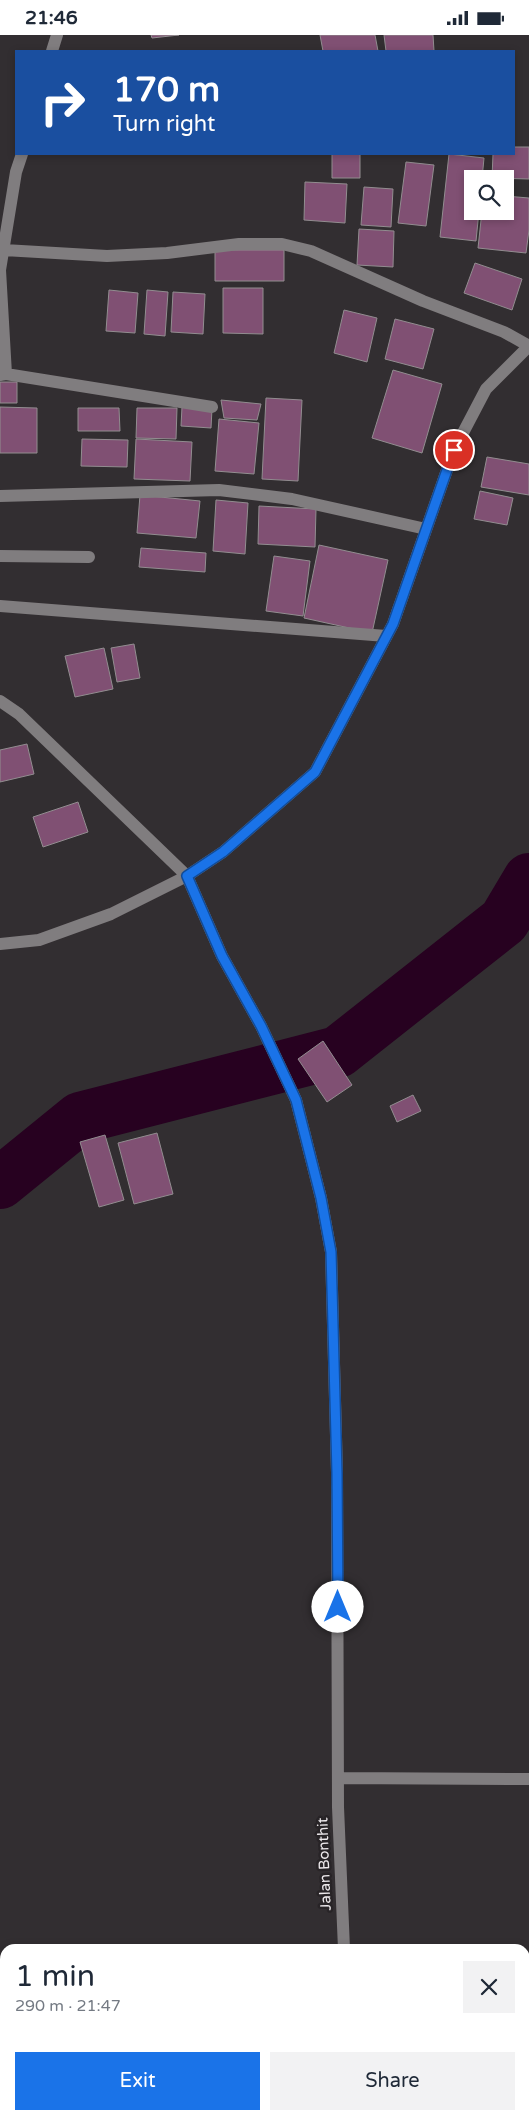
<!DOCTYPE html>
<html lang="en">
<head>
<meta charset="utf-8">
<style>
	body { margin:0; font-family:"Varela Round",sans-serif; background:#f2f2f3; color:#1f2937; height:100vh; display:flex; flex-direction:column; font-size:19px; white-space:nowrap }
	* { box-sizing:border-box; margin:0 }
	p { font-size:16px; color:#747a83 }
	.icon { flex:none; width:28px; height:28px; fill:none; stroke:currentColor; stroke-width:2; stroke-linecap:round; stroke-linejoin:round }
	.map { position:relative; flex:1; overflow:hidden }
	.drawer { position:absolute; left:0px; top:1909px; width:530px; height:176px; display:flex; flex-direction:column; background:#fff; border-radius:15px 15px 0 0; box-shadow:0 2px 8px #0003 }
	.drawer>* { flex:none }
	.banner { position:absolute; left:15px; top:15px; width:500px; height:105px; border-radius:0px; box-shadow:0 2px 8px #0003; background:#1a4fa0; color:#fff; overflow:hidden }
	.fabs { position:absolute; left:464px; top:135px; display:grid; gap:10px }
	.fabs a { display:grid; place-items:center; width:50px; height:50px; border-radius:0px; background:#fff; box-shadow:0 2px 8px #0003; font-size:25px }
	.pin { position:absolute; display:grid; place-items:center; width:42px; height:42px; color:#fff; margin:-21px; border:2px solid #fff; border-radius:50%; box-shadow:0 1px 5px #0007 }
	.me { position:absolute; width:55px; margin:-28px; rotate:0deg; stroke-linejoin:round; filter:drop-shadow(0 0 4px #0008) }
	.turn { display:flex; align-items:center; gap:18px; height:105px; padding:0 15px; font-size:22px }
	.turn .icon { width:65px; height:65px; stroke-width:2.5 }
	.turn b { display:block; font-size:35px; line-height:42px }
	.round { display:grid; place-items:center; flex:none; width:52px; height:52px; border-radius:0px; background:#f2f2f3 }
	.headline { display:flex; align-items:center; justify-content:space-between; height:85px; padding:0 15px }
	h1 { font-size:30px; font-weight:600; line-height:38px }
	.action { display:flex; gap:10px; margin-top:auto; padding:10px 15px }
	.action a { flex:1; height:58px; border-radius:0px; background:#1a73e8; color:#fff; font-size:20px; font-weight:600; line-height:58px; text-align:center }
	.action a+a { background:#f2f2f3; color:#1f2937 }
	.status { display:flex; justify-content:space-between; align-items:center; height:35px; padding:0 25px; background:#fff; direction:ltr }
	.status svg { height:14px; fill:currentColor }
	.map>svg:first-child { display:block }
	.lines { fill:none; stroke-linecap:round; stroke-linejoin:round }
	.river { stroke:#270120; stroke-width:52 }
	.building { fill:#805073; stroke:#928d90 }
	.minor { stroke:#807d7f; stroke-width:12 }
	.route-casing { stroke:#114b97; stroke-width:12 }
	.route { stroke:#1a73e8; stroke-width:9 }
	.labels { text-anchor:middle; stroke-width:5; stroke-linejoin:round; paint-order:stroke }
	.street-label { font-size:15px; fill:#ede9ec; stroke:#282427 }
</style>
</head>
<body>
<div class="status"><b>21:46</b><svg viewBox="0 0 49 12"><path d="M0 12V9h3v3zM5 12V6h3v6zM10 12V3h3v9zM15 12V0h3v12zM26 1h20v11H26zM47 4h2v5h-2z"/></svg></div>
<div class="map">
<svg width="529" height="2084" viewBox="0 0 529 2084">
	<rect width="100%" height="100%" fill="#322e31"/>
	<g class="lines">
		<!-- river -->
		<path class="river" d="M 0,1148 L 80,1083 L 338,1017 L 504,886 L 529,844"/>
	</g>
	<!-- building -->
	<path class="building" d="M 151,0 L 179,0 L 152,3 Z
		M 320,0 L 375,0 L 378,16 L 323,16 Z
		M 384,0 L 433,0 L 434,16 L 386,16 Z
		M 514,112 L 529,112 L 529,144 L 492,143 L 493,119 L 514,119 Z
		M 332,119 L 360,119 L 360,143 L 332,143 Z
		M 449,119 L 484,123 L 482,144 L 472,144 L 472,176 L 479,176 L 476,206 L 440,202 Z
		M 406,127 L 434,130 L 426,191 L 398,188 Z
		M 305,147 L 347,149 L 345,188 L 304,185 Z
		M 364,152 L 393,154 L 391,192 L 361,190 Z
		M 505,161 L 529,163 L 529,195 L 526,218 L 478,213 L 482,176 L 505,176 Z
		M 359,194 L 394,196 L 393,232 L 357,230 Z
		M 215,215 L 284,215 L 284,246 L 215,246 Z
		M 475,228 L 522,244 L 512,275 L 464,258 Z
		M 223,253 L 263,253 L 263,299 L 223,298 Z
		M 109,255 L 138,258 L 135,298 L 106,296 Z
		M 147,255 L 168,257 L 165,301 L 144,299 Z
		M 173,257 L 205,259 L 203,299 L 171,297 Z
		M 344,275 L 377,283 L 367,327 L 334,318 Z
		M 395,284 L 434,294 L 423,334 L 385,324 Z
		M 393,335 L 442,349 L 422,418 L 372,403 Z
		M 0,347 L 17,347 L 17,368 L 0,368 Z
		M 266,363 L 302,365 L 298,446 L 262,444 Z
		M 221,365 L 261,369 L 257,385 L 224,383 Z
		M 0,372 L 37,373 L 37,418 L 0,418 Z
		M 182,372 L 212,374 L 211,393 L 181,391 Z
		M 78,373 L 119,373 L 120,396 L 78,396 Z
		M 137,373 L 177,373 L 176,404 L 136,403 Z
		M 219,384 L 259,388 L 254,439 L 215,436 Z
		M 82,404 L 128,405 L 127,432 L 81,431 Z
		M 136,404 L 192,407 L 190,446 L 134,444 Z
		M 487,422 L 529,429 L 529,460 L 481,452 Z
		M 480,456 L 513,463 L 507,490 L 474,484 Z
		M 140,460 L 200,466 L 196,503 L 137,498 Z
		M 216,465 L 248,468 L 245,519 L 213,516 Z
		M 259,471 L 316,474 L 315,512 L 258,509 Z
		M 319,510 L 388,525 L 372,598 L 304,583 Z
		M 141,513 L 206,518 L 205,537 L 139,532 Z
		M 274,521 L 310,526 L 303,581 L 266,576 Z
		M 134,609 L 140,643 L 117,647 L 111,613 Z
		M 104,613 L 113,654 L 75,662 L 65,621 Z
		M 27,709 L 34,739 L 0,747 L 0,715 Z
		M 78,767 L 88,797 L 43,812 L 33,782 Z
		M 323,1006 L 352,1050 L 327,1067 L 298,1024 Z
		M 413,1060 L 421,1076 L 397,1087 L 390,1071 Z
		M 157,1098 L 173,1159 L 134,1169 L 118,1108 Z
		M 105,1100 L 124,1165 L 99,1172 L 80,1107 Z"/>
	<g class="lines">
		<!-- minor -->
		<path class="minor" d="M 52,16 L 57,0
			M 4,215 L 107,221 L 167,218 L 239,209 L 282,209 L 311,216 L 423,266 L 504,297 L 529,311
			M 6,339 L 212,372
			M 0,340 L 6,339 L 0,235 L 16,137 L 22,119
			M 0,461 L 219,455 L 292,464 L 426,494
			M 0,521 L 89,522
			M 0,571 L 386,601
			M 0,666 L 19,679 L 187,841 L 222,921 L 261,991 L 296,1065 L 321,1163 L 331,1217 L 337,1438 L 338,1772 L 344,1914
			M 0,909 L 39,905 L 111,879 L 187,841 L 223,817 L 315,737 L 393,589 L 454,415 L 486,354 L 529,311
			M 339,1743 L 529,1744
			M 351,2080 L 351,2084"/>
	</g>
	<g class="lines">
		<!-- route casing -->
		<g class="route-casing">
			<path id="route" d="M 338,1572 L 337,1438 L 331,1217 L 321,1163 L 296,1065 L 261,991 L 222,921 L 187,841 L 223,817 L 315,737 L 393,589 L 454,415"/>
		</g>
		<!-- route -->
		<use href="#route" class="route"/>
	</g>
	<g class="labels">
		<!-- street labels -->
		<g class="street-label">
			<text transform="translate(324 1829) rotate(-92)" y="5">Jalan Bonthit</text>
		</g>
	</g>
</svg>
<div class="fabs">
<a><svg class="icon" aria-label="search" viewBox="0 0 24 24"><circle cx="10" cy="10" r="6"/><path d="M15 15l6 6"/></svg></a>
</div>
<div class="pin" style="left:454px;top:415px;background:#d93025"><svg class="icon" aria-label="arrive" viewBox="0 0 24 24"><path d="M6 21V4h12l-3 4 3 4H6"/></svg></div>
<svg class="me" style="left:338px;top:1572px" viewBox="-20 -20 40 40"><circle r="19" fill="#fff"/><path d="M0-13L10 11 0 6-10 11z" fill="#1a73e8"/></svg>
<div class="banner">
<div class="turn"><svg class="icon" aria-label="right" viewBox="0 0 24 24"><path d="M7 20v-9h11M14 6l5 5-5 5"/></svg><div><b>170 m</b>Turn right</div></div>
</div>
<section class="drawer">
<div class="headline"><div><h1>1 min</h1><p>290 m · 21:47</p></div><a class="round"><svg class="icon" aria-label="close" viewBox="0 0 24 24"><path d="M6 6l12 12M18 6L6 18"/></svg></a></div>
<div class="action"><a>Exit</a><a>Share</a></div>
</section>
</div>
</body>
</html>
